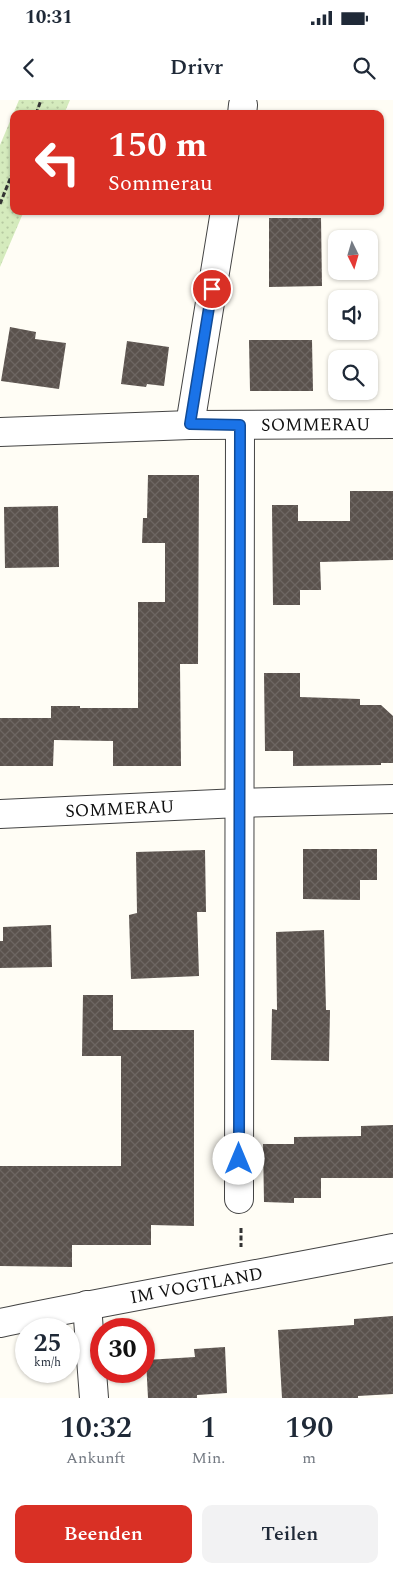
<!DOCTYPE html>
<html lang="de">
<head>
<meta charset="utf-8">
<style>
	body { margin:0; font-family:Spectral,serif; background:#f2f2f3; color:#1f2937; height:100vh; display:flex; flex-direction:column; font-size:19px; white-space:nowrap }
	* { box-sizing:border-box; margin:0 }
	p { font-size:16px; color:#747a83 }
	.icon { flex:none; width:28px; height:28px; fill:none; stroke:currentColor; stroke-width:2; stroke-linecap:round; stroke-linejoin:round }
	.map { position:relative; height:1298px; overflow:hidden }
	.details { display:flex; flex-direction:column; background:#fff; flex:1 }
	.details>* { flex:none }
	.guide { position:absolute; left:10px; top:10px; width:374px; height:105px; border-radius:10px; box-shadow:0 1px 4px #0004; background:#d93025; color:#fff; overflow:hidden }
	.needle { width:32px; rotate:175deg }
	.fabs { position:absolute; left:328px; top:130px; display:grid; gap:10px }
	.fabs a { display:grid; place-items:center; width:50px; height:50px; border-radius:10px; background:#fff; box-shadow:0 1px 4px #0004; font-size:25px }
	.speed { position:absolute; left:15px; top:1218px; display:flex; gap:10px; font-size:25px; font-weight:700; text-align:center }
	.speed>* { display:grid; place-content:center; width:65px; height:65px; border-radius:50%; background:#fff; box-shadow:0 1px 4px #0004; line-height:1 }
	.speed small { font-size:12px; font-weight:400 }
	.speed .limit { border:8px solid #d22; background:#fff; color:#111 }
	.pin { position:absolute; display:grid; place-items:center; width:42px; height:42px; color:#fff; margin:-21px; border:2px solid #fff; border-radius:50%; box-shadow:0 1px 5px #0007 }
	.me { position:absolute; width:55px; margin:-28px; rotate:0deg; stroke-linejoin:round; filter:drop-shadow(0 0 4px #0008) }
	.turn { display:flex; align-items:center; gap:18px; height:105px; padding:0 15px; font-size:22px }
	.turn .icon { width:65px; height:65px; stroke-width:2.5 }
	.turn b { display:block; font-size:35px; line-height:42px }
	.eta { display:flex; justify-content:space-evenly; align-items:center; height:85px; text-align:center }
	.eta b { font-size:30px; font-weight:600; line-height:35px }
	.action { display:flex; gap:10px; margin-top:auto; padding:10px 15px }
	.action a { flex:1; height:58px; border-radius:10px; background:#d93025; color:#fff; font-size:20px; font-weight:600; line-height:58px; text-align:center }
	.action a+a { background:#f2f2f3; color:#1f2937 }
	.status { display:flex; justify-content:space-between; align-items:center; height:35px; padding:0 25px; background:#fff; direction:ltr }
	.status svg { height:14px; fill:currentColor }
	header { display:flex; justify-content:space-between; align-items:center; height:65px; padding:0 15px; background:#fff; font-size:22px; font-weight:600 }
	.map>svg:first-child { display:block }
	.green { fill:url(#green-dots) }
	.building { fill:url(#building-cross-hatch) }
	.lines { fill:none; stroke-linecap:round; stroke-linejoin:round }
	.minor-casing { stroke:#444; stroke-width:30 }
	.path { stroke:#333; stroke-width:3; stroke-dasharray:5 2.5; stroke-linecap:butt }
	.minor { stroke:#fff; stroke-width:28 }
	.route-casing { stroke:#114b97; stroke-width:12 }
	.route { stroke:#1a73e8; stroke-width:9 }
	.labels { text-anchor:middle; stroke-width:5; stroke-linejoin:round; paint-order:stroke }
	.street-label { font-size:18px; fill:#111; stroke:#fff }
</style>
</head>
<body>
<div class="status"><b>10:31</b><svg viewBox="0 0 49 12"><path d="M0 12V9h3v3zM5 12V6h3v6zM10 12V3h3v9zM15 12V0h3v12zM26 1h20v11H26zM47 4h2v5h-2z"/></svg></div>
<header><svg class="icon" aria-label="back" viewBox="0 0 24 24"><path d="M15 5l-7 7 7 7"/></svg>Drivr<svg class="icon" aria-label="search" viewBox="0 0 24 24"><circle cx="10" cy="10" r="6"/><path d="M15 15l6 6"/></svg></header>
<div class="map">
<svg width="393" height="1298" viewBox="0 0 393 1298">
	<defs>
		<pattern id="green-dots" width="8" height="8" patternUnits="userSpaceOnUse" patternTransform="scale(1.25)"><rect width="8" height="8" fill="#d5ebbd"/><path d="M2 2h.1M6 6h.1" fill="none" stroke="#b6c8a1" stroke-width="1.8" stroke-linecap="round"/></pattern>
		<pattern id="building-cross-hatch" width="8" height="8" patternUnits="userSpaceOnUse" patternTransform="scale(1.25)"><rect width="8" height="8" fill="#5a524d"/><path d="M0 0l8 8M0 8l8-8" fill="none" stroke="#6d6662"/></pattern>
	</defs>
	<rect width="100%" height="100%" fill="#fffdf5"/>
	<!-- green -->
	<path class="green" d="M 19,0 L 70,0 L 64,14 L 14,14 L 14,111 L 24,111 L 0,167 L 0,45 Z"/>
	<!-- building -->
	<path class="building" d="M 269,118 L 321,118 L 322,186 L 269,187 Z
		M 10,227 L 36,232 L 35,239 L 66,243 L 59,289 L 1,281 Z
		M 249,240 L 312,240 L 313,291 L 250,291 Z
		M 127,241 L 169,247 L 164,286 L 147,284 L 146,287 L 121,284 Z
		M 148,375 L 199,375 L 198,564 L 180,564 L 181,666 L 113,666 L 113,641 L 54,640 L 53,666 L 0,666 L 0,618 L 51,618 L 51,606 L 80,606 L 80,608 L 138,608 L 138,502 L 165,502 L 165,443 L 142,443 L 143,418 L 147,418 Z
		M 350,391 L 393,391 L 393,460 L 320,462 L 321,490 L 300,490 L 300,505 L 273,505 L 272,405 L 298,405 L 298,421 L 350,421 Z
		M 58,406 L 59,467 L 5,468 L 4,407 Z
		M 264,573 L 300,573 L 300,597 L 360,599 L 360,605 L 381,605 L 393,616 L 393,663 L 381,663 L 381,665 L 293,666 L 293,651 L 265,651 Z
		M 303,749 L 377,749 L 377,780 L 360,780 L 360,800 L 303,799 Z
		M 205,750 L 206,812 L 197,812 L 199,876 L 131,879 L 129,815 L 137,813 L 136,752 Z
		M 51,825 L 52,867 L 0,868 L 0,841 L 3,841 L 3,827 Z
		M 324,830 L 326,910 L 330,910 L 329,961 L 271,960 L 272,909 L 277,910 L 276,832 Z
		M 83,895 L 113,895 L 113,930 L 194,930 L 194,1126 L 151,1125 L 151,1145 L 72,1145 L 72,1167 L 0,1166 L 0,1066 L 121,1066 L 121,956 L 82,956 Z
		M 393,1025 L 393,1078 L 321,1078 L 321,1098 L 294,1098 L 294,1103 L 264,1102 L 263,1044 L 294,1044 L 294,1037 L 361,1036 L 361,1026 Z
		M 393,1216 L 393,1294 L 358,1296 L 358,1298 L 282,1298 L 278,1230 L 354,1225 L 354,1219 Z
		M 225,1247 L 227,1293 L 197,1295 L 197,1298 L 148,1298 L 146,1260 L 195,1257 L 194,1249 Z"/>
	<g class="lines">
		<!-- minor casing -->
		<g class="minor-casing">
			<g id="minor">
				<path d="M 242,14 L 243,5"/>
				<path d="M 190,325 L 225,111"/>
				<path id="s1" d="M 0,332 L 190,325 L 393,324"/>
				<path id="s2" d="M 0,714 L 239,703 L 393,699"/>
				<path d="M 239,1099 L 240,325"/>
				<path d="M 87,1205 L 94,1298"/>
				<path id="s3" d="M 0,1223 C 131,1196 262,1174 393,1148"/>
			</g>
		</g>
		<!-- path -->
		<path class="path" d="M 36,14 L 41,0
			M 0,104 L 14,69
			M 241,1128 L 241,1147"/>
		<!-- minor -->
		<use href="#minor" class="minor"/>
	</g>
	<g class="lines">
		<!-- route casing -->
		<g class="route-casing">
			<path id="route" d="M 212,189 L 190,324 L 240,325 L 239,1059"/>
		</g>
		<!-- route -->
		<use href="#route" class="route"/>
	</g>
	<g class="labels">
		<!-- street labels -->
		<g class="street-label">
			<text dy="6" stroke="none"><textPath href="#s1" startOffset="316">SOMMERAU</textPath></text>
			<text dy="6" stroke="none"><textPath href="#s2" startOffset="120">SOMMERAU</textPath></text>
			<text dy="6" stroke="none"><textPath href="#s3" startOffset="200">IM VOGTLAND</textPath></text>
		</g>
	</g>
</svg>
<div class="fabs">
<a><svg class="needle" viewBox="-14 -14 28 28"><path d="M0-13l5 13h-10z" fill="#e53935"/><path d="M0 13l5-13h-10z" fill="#747a83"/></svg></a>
<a><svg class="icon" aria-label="sound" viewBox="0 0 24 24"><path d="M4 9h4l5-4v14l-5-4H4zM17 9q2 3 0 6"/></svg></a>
<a><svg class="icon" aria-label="search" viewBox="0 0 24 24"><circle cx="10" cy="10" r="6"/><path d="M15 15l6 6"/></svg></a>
</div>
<div class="speed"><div>25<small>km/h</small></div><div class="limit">30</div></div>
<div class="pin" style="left:212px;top:189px;background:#d93025"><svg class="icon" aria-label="arrive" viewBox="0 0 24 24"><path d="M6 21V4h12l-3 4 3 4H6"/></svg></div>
<svg class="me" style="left:239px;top:1059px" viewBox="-20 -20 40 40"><circle r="19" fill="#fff"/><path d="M0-13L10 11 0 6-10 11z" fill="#1a73e8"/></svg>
<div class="guide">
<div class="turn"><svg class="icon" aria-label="left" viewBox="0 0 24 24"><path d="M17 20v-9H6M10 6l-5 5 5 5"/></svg><div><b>150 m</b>Sommerau</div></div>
</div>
</div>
<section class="details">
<div class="eta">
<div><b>10:32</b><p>Ankunft</p></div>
<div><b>1</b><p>Min.</p></div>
<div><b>190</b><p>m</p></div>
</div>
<div class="action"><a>Beenden</a><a>Teilen</a></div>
</section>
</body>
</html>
